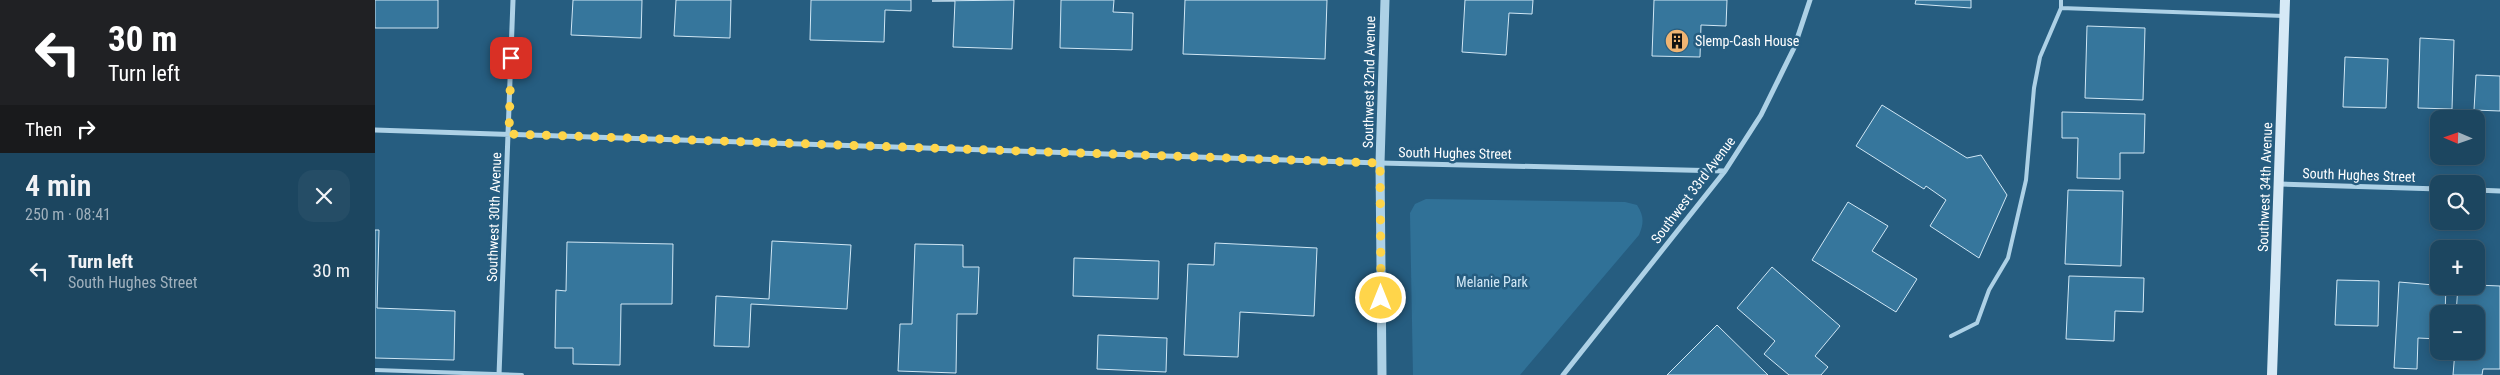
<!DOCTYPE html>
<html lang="en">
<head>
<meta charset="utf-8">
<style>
	body { margin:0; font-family:"Roboto Condensed",sans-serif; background:#254d66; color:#f1f3f6; height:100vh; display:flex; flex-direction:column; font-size:19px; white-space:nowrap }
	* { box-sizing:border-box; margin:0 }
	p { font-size:16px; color:#a0b1bd }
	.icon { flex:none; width:28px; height:28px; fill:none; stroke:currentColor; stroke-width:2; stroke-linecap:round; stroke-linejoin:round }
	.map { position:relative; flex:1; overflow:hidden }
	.sheet { display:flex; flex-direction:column; background:#1c4660; width:375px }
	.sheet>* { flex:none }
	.banner { background:#202124; color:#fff; overflow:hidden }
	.needle { width:32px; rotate:272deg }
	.tools { position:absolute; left:2055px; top:110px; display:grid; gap:10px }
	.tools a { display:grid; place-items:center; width:55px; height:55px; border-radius:10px; background:#1c4660; box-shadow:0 2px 12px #0003,0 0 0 1px #3a5e75; font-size:25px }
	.pin { position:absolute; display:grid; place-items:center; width:42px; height:42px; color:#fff; margin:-21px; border-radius:10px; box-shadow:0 2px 8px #0006 }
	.me { position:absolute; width:55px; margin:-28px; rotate:0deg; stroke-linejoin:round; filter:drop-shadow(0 0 4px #0008) }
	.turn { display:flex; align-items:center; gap:18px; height:105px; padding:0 25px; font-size:22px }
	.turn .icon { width:65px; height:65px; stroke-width:2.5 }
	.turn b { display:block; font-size:35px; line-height:42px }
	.then { display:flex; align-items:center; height:48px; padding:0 25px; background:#0003; gap:10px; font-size:19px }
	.round { display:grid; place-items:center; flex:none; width:52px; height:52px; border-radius:15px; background:#254d66 }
	.overview { display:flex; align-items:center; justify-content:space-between; height:85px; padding:0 25px }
	h1 { font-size:30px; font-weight:600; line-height:38px }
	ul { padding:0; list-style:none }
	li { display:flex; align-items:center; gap:15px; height:65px; padding:0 25px }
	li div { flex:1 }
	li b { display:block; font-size:19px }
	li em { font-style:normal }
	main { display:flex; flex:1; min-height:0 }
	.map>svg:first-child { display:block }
	.green { fill:#307197 }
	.building { fill:#36769c; stroke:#d0e7f5 }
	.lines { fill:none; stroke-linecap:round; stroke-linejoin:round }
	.service { stroke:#add1e6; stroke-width:4 }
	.minor { stroke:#add1e6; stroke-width:5 }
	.tertiary { stroke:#add1e6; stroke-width:9 }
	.secondary { stroke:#d6e9f6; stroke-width:10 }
	.route { stroke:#ffd54a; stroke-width:9; stroke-dasharray:0 16.2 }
	.labels { text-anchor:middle; stroke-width:5; stroke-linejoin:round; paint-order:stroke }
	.poi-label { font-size:14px; fill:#fff; stroke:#265d80; text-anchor:start }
	.street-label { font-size:14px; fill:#fff; stroke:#265d80 }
	.park-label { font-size:14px; fill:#d0e7f5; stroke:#265d80 }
</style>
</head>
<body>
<main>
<section class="sheet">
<div class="banner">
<div class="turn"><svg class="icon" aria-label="left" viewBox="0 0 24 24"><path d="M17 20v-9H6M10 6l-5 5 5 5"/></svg><div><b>30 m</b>Turn left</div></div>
<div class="then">Then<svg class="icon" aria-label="right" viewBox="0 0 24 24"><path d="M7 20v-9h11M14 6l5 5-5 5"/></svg></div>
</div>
<div class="overview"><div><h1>4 min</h1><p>250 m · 08:41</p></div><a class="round"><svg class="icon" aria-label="close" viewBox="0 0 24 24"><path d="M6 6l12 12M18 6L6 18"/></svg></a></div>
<ul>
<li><svg class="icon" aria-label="left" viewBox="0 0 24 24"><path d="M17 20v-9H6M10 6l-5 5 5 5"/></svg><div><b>Turn left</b><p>South Hughes Street</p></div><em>30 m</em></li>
</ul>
</section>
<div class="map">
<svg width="2125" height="375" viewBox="0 0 2125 375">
	<rect width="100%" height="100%" fill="#265d80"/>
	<!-- green -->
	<path class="green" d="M 1051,199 L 1250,202 L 1262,205 C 1269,216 1269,223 1264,235 L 1145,375 L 1038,375 L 1035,213 L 1040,204 Z"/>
	<!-- building -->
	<path class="building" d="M 0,0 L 63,0 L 63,28 L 0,28 Z
		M 198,0 L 267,0 L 266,38 L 196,35 Z
		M 301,0 L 356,0 L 355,38 L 299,36 Z
		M 436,0 L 536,0 L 536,11 L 510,10 L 509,42 L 435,40 Z
		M 639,0 L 637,49 L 578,47 L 580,1 L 557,1 Z
		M 686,0 L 739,0 L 738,12 L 758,13 L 757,50 L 685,48 Z
		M 810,0 L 952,0 L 950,59 L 808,54 Z
		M 1090,0 L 1158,0 L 1157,14 L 1134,13 L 1131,55 L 1087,52 Z
		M 1279,0 L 1352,0 L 1351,26 L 1326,25 L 1325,57 L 1277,56 Z
		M 1541,0 L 1596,0 L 1596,8 L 1540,4 Z
		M 1712,26 L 1770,28 L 1768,100 L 1710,98 Z
		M 2045,38 L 2079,40 L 2077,109 L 2043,108 Z
		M 1970,57 L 2013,59 L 2011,108 L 1968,107 Z
		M 2101,75 L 2125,76 L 2125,111 L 2099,110 Z
		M 1507,105 L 1592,158 L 1606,155 L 1632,195 L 1604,258 L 1555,226 L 1571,200 L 1551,186 L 1549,189 L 1481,146 Z
		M 1687,112 L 1770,114 L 1769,153 L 1745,153 L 1745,179 L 1702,178 L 1703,138 L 1687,138 Z
		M 1693,190 L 1748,191 L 1746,266 L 1690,264 Z
		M 1473,202 L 1513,226 L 1497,251 L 1542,279 L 1521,312 L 1437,260 Z
		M 0,230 L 4,230 L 2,308 L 80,311 L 79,360 L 0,358 Z
		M 397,241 L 476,245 L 472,309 L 376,304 L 374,347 L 339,346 L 341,296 L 394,299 Z
		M 192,242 L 298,244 L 297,304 L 246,304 L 245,365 L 198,364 L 198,348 L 180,348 L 181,290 L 191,291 Z
		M 840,243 L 942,248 L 939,316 L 865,312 L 863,357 L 809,355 L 813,264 L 839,265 Z
		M 540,244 L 588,245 L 588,267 L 604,267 L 602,314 L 582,314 L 581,373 L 523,371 L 525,324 L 537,324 Z
		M 699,258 L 784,261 L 783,299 L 698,296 Z
		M 1397,267 L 1465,326 L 1440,356 L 1453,367 L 1446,375 L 1414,375 L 1389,354 L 1400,341 L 1362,308 Z
		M 1694,276 L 1769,278 L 1768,312 L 1740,311 L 1739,341 L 1691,339 Z
		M 1962,280 L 2004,281 L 2003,326 L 1960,325 Z
		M 2024,282 L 2071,286 L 2070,314 L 2064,314 L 2064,339 L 2043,338 L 2042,369 L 2019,368 Z
		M 2101,285 L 2125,286 L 2125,369 L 2108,369 L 2107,375 L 2078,375 L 2080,351 L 2101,351 L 2101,314 L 2081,314 L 2083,286 Z
		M 1342,325 L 1393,375 L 1292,375 Z
		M 723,335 L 792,338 L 791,372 L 722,369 Z"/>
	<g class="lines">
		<!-- service -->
		<path class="service" d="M 1686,8 L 1686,0
			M 1576,336 L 1602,323 L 1614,290 L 1633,258 L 1651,180 L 1659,88 L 1665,57 L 1686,8 L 1909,16
			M 0,370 L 147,375"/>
		<!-- minor -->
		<path class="minor" d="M 0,130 L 1005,163 L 1350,171
			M 1904,184 L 2064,189
			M 2101,190 L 2125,191
			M 124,375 L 138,0
			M 1188,375 L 1350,171 L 1386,115 L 1419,48 L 1435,0"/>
		<!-- tertiary -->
		<path class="tertiary" d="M 1007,375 L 1005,163 L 1010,0"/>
		<!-- secondary -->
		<path class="secondary" d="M 1897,375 L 1910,0"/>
	</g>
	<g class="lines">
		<!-- route -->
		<path class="route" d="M 136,58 L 134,134 L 1005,163 L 1006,298"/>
	</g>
	<!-- icons -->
	<defs>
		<g id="building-disc" transform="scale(1.25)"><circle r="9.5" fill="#efb472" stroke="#265d80"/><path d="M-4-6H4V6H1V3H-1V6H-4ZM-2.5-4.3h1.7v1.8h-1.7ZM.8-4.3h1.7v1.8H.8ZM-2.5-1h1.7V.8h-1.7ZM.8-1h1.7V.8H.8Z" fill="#111"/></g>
	</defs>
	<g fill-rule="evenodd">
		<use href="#building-disc" x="1302" y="41"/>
	</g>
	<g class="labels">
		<!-- poi labels -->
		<g class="poi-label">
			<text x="1320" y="46">Slemp-Cash House</text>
		</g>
		<!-- street labels -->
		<g class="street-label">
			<text transform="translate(994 82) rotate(-89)" y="5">Southwest 32nd Avenue</text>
			<text transform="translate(1080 153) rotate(1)" y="5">South Hughes Street</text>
			<text transform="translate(1984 175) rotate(2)" y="5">South Hughes Street</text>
			<text transform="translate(1890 187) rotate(-88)" y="5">Southwest 34th Avenue</text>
			<text transform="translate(1318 190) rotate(-53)" y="5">Southwest 33rd Avenue</text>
			<text transform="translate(119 217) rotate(-88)" y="5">Southwest 30th Avenue</text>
		</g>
		<!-- park labels -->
		<g class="park-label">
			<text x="1117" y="287">Melanie Park</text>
		</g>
	</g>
</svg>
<div class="tools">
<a><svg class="needle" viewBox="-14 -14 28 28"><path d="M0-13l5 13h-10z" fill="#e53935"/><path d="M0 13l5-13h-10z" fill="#a0b1bd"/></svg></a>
<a><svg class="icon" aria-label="search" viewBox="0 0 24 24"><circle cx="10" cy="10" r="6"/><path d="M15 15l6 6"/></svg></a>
<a>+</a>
<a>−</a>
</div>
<div class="pin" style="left:136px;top:58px;background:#d93025"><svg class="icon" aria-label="arrive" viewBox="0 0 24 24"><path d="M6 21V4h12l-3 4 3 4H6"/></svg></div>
<svg class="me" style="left:1006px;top:298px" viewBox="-20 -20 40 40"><circle r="17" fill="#ffd54a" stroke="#fff" stroke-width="3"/><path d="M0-11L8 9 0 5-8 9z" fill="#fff"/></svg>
</div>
</main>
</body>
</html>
